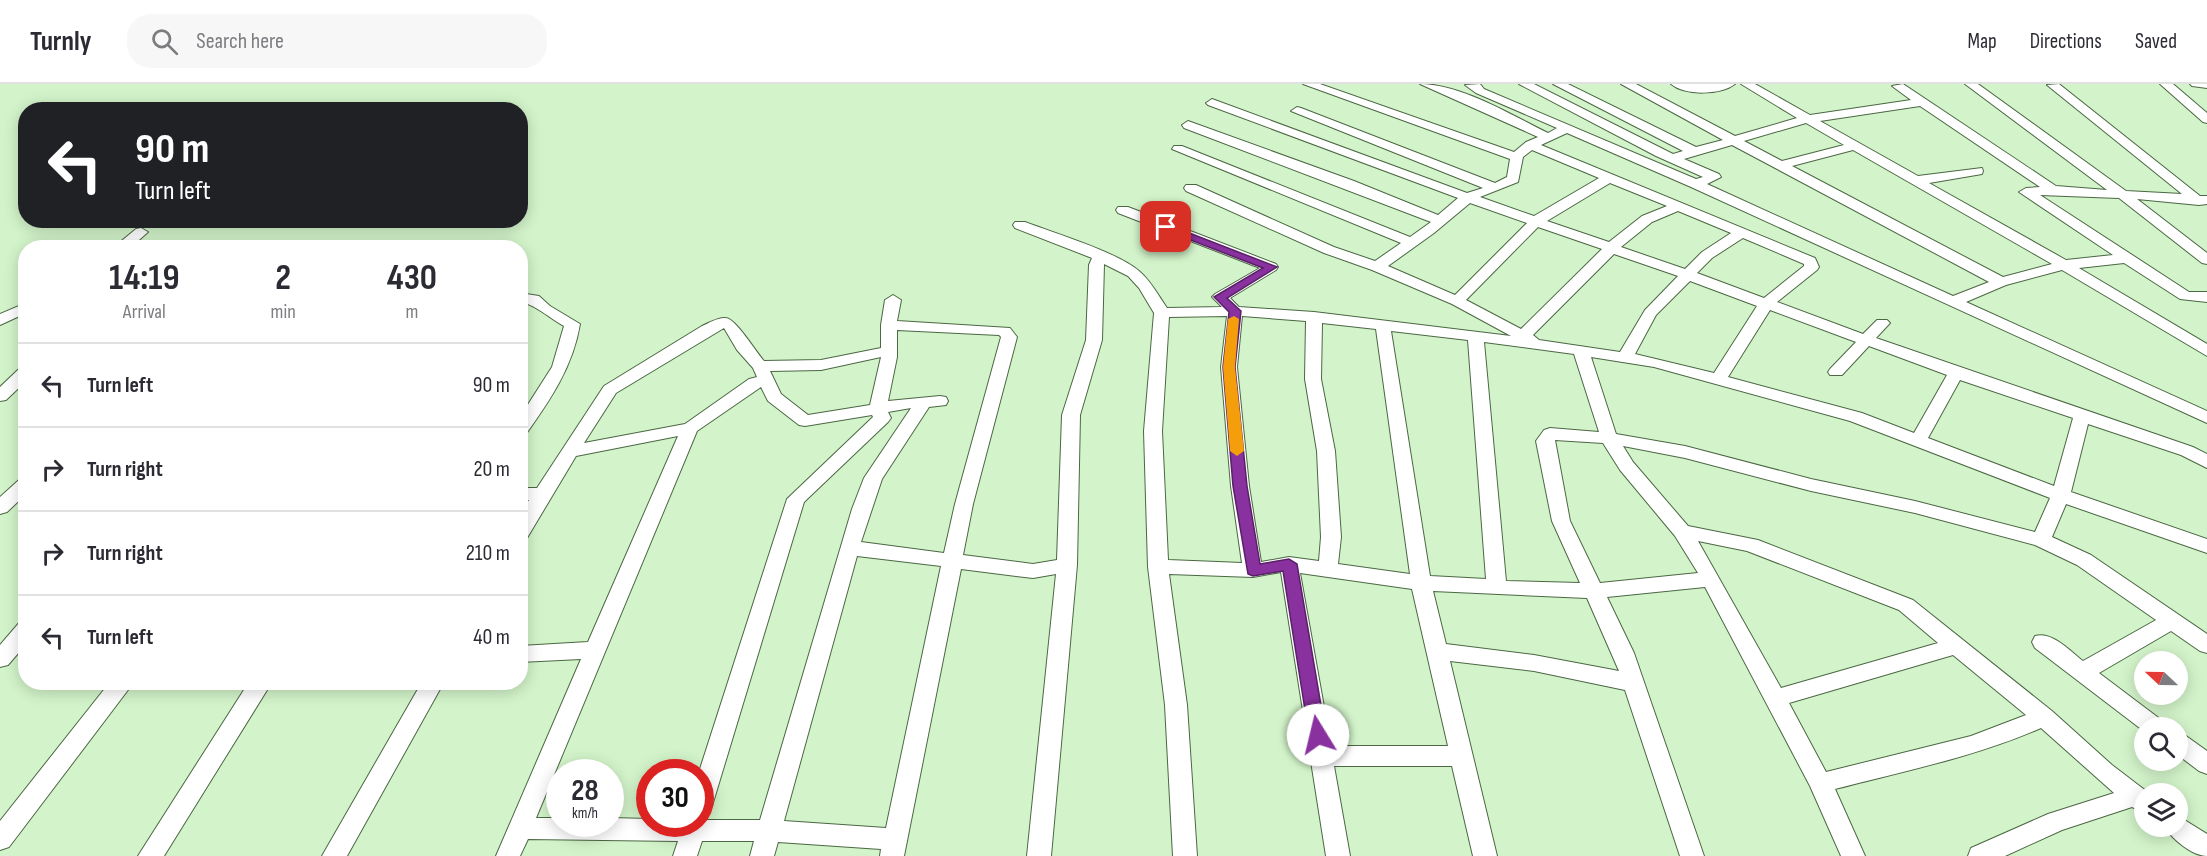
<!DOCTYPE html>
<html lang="en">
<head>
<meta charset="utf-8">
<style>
	body { margin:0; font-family:"Sofia Sans Condensed",sans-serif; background:#f7f7f7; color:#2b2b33; height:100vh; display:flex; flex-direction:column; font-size:22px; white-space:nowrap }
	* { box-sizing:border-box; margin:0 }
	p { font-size:20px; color:#7c7c81 }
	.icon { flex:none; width:33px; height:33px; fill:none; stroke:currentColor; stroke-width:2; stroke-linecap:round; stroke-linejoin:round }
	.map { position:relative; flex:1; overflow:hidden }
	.drawer { position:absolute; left:18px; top:156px; width:510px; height:450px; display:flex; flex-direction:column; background:#fff; border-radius:24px; box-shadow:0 3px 15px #0003 }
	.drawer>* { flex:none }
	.hud { position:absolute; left:18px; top:18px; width:510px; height:126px; border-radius:24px; box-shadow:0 3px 15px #0003; background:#202124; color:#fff; overflow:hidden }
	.needle { width:39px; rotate:292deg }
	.fabs { position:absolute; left:2134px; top:567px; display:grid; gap:12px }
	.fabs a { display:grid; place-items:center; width:54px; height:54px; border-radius:50%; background:#fff; box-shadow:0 3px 15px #0003; font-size:30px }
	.speed { position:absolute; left:546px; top:675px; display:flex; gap:12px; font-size:30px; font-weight:700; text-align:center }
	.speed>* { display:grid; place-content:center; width:78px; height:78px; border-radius:50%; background:#fff; box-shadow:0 3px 15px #0003; line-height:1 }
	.speed small { font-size:15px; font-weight:400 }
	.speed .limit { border:9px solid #d22; background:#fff; color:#111 }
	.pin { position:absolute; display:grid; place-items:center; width:51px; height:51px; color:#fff; margin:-26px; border-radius:12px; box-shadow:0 3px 9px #0006 }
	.me { position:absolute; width:66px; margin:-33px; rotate:351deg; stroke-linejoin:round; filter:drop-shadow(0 0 4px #0008) }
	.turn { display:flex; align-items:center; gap:21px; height:126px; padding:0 18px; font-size:27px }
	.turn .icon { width:78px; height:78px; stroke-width:2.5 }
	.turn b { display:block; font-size:42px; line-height:51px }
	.eta { display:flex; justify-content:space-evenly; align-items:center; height:102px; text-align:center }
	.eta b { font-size:36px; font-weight:700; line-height:42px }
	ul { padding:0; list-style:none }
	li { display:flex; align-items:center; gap:18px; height:84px; padding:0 18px; border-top:2px solid #e1e1e2 }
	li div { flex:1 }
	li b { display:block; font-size:22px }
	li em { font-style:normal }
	header { display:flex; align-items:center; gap:36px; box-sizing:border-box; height:84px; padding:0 30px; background:#fff; border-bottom:2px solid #e1e1e2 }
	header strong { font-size:28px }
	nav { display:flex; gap:33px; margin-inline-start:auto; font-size:21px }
	.search { width:420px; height:54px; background:#f7f7f7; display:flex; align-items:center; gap:15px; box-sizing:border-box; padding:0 21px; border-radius:24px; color:#7c7c81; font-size:22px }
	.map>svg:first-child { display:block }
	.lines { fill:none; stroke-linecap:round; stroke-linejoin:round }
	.minor-casing { stroke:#4b6743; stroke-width:2 }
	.minor { fill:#fff; fill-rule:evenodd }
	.route { fill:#89319e; stroke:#592067; stroke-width:1.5 }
	.slow { fill:#f59e0b }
</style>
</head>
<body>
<header>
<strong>Turnly</strong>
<div class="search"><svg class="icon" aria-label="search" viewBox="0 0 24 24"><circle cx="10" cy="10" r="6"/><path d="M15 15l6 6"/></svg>Search here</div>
<nav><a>Map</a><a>Directions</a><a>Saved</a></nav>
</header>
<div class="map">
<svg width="2207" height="772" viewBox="0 0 2207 772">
	<rect width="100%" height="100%" fill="#d3f4ca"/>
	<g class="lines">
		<!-- minor casing -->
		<g class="minor-casing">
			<path id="minor" d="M 1303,0 L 1320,0 L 1514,68 L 1526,58 L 1538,53 L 1420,0 C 1461,0 1511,31 1548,49 L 1557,44 L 1476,9 L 1465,1 L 1480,0 L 1484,5 L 1696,95 L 1703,93 L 1656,72 L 1519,0 L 1534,0 L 1673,70 L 1683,67 L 1553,0 L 1568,0 L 1696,63 L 1723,56 L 1621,0 L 1636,0 L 1735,52 L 1797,34 L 1741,0 L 1755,0 L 1810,31 L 1911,16 L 1892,2 L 1903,0 L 2056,102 L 2107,106 L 1965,0 L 1978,0 L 2126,107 L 2182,110 L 2047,1 L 2059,0 L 2200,112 L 2207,112 L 2207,120 L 2199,121 L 2137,115 L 2207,169 L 2207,180 L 2202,179 L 2119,114 L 2040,111 L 2189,208 L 2207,208 L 2207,218 L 2180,215 L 2124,179 L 2079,184 L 2207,260 L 2207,272 L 2062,186 L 2006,201 L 1966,218 L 2207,327 L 2207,339 L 1691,103 L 1567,49 L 1541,61 L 1815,174 L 1819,183 L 1817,186 L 1777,218 L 1863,250 L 1877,236 L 1887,236 L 1890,239 L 1876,254 L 2193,363 L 2207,370 L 2207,384 L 2181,371 L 2088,340 L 2071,408 L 2207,455 L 2207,469 L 2066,420 L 2052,453 L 2091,471 L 2207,550 L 2207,569 L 2200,567 L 2171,547 L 2099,589 L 2164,638 L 2167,644 L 2145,644 L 2145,648 L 2035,564 L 2032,558 L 2035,552 C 2052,547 2070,567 2083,577 L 2156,536 L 2077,481 L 2035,461 L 1915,429 L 1811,407 L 1685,374 L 1623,362 L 1633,378 L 1688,442 L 1758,456 L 1913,516 L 2052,627 L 2112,681 L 2150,710 L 2145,710 L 2145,729 L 2132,723 L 2062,746 L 2005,772 L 1968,772 L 1971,764 L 2048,730 L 2114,709 L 2041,644 C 1975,673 1904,687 1835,705 L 1865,772 L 1841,772 L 1810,702 L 1705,503 L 1607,513 L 1634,569 L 1704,772 L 1680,772 L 1625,606 L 1534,587 L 1450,577 L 1497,772 L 1473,772 L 1452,682 L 1334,682 L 1350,772 L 1326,772 L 1281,488 L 1253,493 L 1169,490 L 1187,621 L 1197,772 L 1173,772 L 1165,621 L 1148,483 L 1144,347 L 1154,229 L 1139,204 L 1128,192 L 1104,180 L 1102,256 L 1080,331 L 1077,481 L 1051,772 L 1027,772 L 1056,490 L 1033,494 L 961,485 L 904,772 L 880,772 L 881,765 L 778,758 L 774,772 L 750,772 L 754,757 L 702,757 L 697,772 L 673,772 L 678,757 L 528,755 L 520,772 L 496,772 L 581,575 L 520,578 L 520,562 L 588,558 L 678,352 L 576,372 L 527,454 L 520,455 L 520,431 L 529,416 L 520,416 L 520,404 L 537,404 L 604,302 L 702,242 C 709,239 718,233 726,234 C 735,234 756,268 764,277 L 821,276 L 881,264 L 881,241 L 885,216 L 893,211 L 901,216 L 897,237 L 1010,244 L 1017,253 L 973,420 L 963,471 L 1033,480 L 1057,476 L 1062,331 L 1086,256 L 1089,181 L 1092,174 L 1015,144 L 1013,141 L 1015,138 L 1025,138 C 1054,149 1117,168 1139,187 C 1151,197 1158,211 1167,224 L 1222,223 L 1212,213 L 1215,210 L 1260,184 L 1118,129 L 1116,126 L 1118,123 L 1128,123 L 1276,180 L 1278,183 L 1276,186 L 1230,214 L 1239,223 L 1314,228 L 1511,252 L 1452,220 L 1372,186 L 1324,169 L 1186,107 L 1184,104 L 1186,101 L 1196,101 L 1334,163 L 1375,177 L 1401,159 L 1172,65 L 1174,62 L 1182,62 L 1410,153 L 1431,138 L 1184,44 L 1182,41 L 1188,37 L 1354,97 L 1438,131 L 1458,114 L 1208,21 L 1206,19 L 1212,15 L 1467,109 L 1483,104 L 1291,27 L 1297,23 L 1301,24 L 1495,99 L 1507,93 L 1510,75 ZM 1920,22 L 2040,103 L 2026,104 L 2019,108 L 2113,171 L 2066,176 L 1929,99 L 1982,90 L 1983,87 L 1982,84 L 1918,92 L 1820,37 ZM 1806,39 L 1844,61 L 1782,77 L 1744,57 ZM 1732,61 L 1989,198 L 1953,212 L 1707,100 L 1721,93 L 1719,90 L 1684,75 ZM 1532,66 L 1599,94 L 1534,132 L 1480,113 L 1518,98 L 1523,73 ZM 1853,66 L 2052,180 L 2003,193 L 1792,82 ZM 1610,99 L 1667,122 L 1642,132 L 1609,158 L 1547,137 ZM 1470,119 L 1527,139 L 1455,211 L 1388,182 L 1434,149 ZM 1678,127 L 1731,149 L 1702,168 L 1685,185 L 1621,163 L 1652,138 ZM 1538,143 L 1602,165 L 1521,245 L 1466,216 ZM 1743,154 L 1804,180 L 1804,182 L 1764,214 L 1697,189 L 1712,174 ZM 1614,170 L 1678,192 L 1645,226 L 1620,268 L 1539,256 L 1533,251 ZM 1690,197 L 1757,222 L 1714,289 L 1635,270 L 1656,231 ZM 1770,226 L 1856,258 L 1830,285 L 1828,288 L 1830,291 L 1842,291 L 1869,262 L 1947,291 L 1914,349 L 1862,329 L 1728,293 ZM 1227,232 L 1221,283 L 1231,402 L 1242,479 L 1168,476 L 1162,347 L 1169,233 ZM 1242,232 L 1306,237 L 1305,295 L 1317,367 L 1321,453 L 1319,477 L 1289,473 L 1261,478 L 1249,402 L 1237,283 ZM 1322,239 L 1376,245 L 1410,490 L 1338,480 L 1341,453 L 1335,367 L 1321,295 ZM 724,244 L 737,266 L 753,284 L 757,293 L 749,295 L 685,340 L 584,359 L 616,309 ZM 897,246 L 999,251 L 1001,253 L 955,420 L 944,469 L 861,458 L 882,395 L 929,323 L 946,321 L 948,317 L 946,313 L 940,312 L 888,317 L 897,273 ZM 1391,247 L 1468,256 L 1486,495 L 1430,492 ZM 1484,258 L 1574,270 L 1599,348 L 1550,344 L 1544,346 L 1536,357 L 1552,437 L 1580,499 L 1506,497 ZM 881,273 L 870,321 L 808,331 L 781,310 L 770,287 L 821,286 ZM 1591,273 L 1654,283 L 1850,337 L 2050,414 L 2035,448 L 1915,417 L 1811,395 L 1685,362 L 1616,350 ZM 1960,296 L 2073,334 L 2054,402 L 1928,354 ZM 761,303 L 768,317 L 799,341 L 805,342 L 872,331 L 873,333 L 787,415 L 699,688 L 700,740 L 650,740 L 650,735 L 610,734 L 610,740 L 560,740 L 560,734 L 536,734 L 697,347 ZM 911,324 L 864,394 L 852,425 L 760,736 L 705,736 L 701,732 L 708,729 L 712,722 L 804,418 L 888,338 L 891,334 L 888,328 ZM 1555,356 L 1603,359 L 1620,386 L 1675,452 L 1698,489 L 1600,499 L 1570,437 ZM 1698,457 L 1747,467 L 1899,526 L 1938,559 L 1781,604 ZM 857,472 L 941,482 L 886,744 L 784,737 ZM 1300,489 L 1412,505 L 1448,662 L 1331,662 ZM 1433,507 L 1587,514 L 1619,587 L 1534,571 L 1446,560 ZM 1953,571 L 2026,631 L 1971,652 L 1826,688 L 1789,619 Z
				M 1671,0 L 1735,0 C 1721,11 1685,12 1671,0 Z
				M 2160,0 L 2173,0 L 2207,29 L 2207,39 L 2203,38 Z
				M 2190,0 L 2207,0 L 2207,4 L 2192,2 Z
				M 141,144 L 148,148 L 130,164 L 113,164 L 136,145 Z
				M 520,209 L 539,212 L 550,222 L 580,240 C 573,282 551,315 526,350 L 520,351 L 520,333 L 552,283 L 564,242 C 551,235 533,219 520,218 Z
				M 26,219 L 26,229 L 0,241 L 0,230 Z
				M 26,282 L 26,297 L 6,316 L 0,317 L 0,303 L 20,284 Z
				M 26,393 L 26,410 L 7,428 L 0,430 L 0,413 L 20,395 Z
				M 26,537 L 26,560 L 8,581 L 0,583 L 0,561 L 19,539 Z
				M 110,598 L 134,598 L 9,763 L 0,766 L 0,737 Z
				M 249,598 L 272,598 L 164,772 L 138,772 Z
				M 422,598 L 444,598 L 347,772 L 322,772 Z
				M 2178,650 L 2186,652 L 2207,667 L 2207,690 L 2199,687 L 2178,671 Z
				M 2178,732 L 2207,750 L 2207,772 C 2193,772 2171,755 2165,742 L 2178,742 Z"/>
		</g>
		<!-- minor -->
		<use href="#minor" class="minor"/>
	</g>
	<!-- route -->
	<path class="route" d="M 1166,140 L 1277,183 L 1227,214 L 1241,227 L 1235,283 L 1247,402 L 1260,480 L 1289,475 L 1297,480 L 1326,651 L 1324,656 L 1318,658 L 1312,656 L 1309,651 L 1283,487 L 1253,492 L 1248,490 L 1233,402 L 1223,283 L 1229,228 L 1214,213 L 1263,184 L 1162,145 L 1161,143 Z"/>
	<!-- slow -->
	<path class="slow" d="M 1234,232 L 1239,235 L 1235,283 L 1244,367 L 1237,372 L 1230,367 L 1223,283 L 1228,235 Z"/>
</svg>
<div class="fabs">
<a><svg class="needle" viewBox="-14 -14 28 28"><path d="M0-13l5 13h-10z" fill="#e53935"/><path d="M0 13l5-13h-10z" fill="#7c7c81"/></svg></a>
<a><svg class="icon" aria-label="search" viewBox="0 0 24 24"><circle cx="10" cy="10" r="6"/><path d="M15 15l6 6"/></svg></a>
<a><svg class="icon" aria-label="layers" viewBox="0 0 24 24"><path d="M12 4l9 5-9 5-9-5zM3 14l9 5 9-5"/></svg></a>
</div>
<div class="speed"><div>28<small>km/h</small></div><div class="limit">30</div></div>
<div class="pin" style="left:1166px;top:143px;background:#d93025"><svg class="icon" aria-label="arrive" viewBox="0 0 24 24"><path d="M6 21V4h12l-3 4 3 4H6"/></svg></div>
<svg class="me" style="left:1318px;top:651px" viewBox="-20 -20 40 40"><circle r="19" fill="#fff"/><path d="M0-13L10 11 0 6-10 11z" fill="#89319e"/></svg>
<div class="hud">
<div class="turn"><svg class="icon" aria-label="left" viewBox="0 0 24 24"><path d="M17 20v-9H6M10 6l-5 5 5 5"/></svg><div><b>90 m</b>Turn left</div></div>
</div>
<section class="drawer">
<div class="eta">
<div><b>14:19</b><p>Arrival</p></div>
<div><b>2</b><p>min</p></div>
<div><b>430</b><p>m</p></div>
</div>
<ul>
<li><svg class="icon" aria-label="left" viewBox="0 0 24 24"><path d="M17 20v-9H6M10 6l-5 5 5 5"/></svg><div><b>Turn left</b></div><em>90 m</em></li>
<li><svg class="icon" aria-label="right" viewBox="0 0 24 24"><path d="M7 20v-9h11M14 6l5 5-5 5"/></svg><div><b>Turn right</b></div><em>20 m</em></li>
<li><svg class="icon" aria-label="right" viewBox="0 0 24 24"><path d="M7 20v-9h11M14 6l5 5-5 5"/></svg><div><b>Turn right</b></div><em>210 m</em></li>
<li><svg class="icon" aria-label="left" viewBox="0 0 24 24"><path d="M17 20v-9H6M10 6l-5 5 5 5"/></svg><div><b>Turn left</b></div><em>40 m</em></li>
</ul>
</section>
</div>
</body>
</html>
